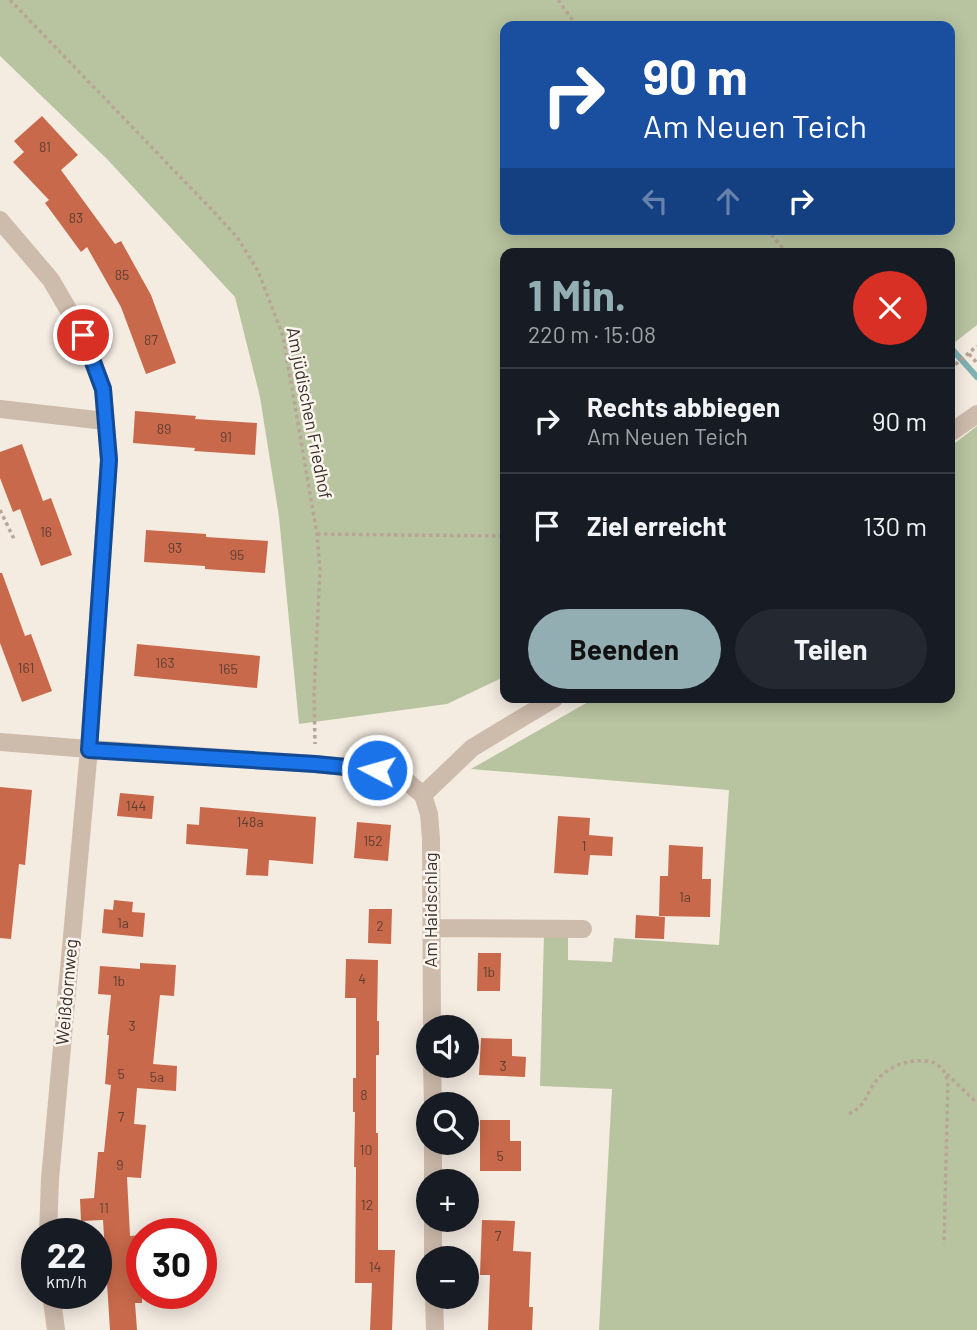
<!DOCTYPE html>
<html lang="de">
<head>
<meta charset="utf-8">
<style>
	body { margin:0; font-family:Barlow,sans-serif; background:#242831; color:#f1f3f6; height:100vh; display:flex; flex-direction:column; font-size:26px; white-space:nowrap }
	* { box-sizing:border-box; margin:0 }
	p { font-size:23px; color:#9ea1a6 }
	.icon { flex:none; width:38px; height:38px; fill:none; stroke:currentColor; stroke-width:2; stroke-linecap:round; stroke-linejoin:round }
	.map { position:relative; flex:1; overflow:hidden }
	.side { position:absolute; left:500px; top:248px; width:455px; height:455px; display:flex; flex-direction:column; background:#171b24; border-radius:14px; box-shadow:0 4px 18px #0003 }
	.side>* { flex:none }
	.banner { position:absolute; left:500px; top:21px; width:455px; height:214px; border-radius:14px; box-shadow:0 4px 18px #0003; background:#1a4fa0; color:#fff; overflow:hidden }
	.tools { position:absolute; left:416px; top:1015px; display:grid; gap:14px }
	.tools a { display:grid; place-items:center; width:63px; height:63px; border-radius:50%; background:#171b24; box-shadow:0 4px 18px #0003; font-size:35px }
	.speed { position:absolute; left:21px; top:1218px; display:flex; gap:14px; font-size:35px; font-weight:700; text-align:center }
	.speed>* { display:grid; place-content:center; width:91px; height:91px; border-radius:50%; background:#171b24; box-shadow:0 4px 18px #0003; line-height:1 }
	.speed small { font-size:18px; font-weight:400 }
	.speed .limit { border:10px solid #d22; background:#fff; color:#111 }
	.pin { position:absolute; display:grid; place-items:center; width:60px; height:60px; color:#fff; margin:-30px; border:4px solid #fff; border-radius:50%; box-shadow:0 2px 7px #0007 }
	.me { position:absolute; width:77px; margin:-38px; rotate:276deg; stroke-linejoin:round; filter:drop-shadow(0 0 5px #0008) }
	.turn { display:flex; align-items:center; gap:24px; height:147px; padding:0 28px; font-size:32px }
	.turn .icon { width:91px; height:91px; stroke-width:2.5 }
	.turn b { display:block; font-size:49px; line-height:60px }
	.lanes { display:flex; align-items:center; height:66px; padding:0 28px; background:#0003; justify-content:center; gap:35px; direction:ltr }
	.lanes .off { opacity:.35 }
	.round { display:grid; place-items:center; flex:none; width:74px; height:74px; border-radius:37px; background:#242831 }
	.headline { display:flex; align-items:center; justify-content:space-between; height:119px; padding:0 28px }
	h1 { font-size:42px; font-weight:700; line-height:52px; color:#92aeb2 }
	.primary-button { display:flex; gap:14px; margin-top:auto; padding:14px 28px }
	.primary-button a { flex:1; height:80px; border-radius:42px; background:#92aeb2; color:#111; font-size:28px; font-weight:700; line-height:80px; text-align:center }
	.primary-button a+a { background:#242831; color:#f1f3f6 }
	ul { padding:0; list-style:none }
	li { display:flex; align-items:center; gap:21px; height:105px; padding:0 28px; border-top:2px solid #363941 }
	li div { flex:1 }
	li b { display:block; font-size:26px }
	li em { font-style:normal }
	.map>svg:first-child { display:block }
	.green { fill:#b8c4a0; fill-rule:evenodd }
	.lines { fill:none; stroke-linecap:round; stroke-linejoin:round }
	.stream { stroke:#7fb0b2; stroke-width:6 }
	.building { fill:#c8694b }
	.path { stroke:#b9a596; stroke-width:3.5; stroke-dasharray:3.5 3.5; stroke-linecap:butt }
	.minor { stroke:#cdbbac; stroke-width:18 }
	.route-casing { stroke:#114b97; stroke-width:18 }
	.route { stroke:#1a73e8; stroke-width:12 }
	.labels { text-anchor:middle; stroke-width:5; stroke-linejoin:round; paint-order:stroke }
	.number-label { font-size:14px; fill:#5e3e33 }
	.street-label { font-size:18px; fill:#3b302b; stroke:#fbf5ee }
</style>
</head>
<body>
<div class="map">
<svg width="977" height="1330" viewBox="0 0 977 1330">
	<rect width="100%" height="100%" fill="#f4ebe1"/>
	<!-- green -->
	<path class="green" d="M 0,0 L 977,0 L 977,325 L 950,346 L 950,254 L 506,254 L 506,676 L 447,704 L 299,724 L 279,517 L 260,397 L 235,297 L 107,159 L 0,56 ZM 950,26 L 950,229 L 506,229 L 506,26 Z
		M 977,426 L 977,1330 L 599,1330 L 612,1089 L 540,1086 L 544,933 L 568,935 L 568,960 L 612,962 L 614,938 L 719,945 L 729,790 L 471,769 L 595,698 L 950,698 L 950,447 Z"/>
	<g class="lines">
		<!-- stream -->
		<path class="stream" d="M 950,347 L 977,377"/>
	</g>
	<!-- building -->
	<path class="building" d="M 42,116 L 78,155 L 61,170 L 115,244 L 121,241 L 151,295 L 176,363 L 146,374 L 121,307 L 87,247 L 81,252 L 45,203 L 49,200 L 13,162 L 24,152 L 14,141 Z
		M 135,411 L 196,416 L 195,419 L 257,423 L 255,455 L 194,451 L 195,448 L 133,443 Z
		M 22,444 L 43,501 L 51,498 L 72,555 L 41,566 L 20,509 L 13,512 L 0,478 L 0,452 Z
		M 146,530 L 206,534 L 206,537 L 268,541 L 265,573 L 205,569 L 205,566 L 144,562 Z
		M 0,573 L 2,573 L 25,636 L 31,634 L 52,691 L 22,702 L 0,643 Z
		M 137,644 L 260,656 L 257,688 L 134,676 Z
		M 0,787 L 32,790 L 25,865 L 19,864 L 11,939 L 0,938 Z
		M 120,793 L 154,796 L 152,819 L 117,816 Z
		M 200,807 L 316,817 L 313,864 L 269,860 L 268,876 L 246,875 L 248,849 L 186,844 L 187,824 L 199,825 Z
		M 558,816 L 590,818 L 589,835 L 613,837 L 612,856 L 590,855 L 588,875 L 554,873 Z
		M 357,822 L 391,825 L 388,861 L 354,858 Z
		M 669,845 L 703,847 L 702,879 L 711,879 L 710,917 L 659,916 L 660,876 L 668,876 Z
		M 114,900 L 133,902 L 132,912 L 145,913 L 143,937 L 102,933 L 104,909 L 113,910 Z
		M 369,909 L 392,909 L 391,944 L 368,943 Z
		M 636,915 L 665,917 L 664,939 L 635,938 Z
		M 478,953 L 501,953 L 500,991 L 477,991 Z
		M 346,959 L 378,960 L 377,1021 L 379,1021 L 379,1055 L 376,1055 L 376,1133 L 378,1133 L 378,1250 L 395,1250 L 392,1330 L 370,1330 L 372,1283 L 355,1283 L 356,1167 L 354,1167 L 355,1112 L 353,1112 L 353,1078 L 356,1078 L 356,998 L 345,998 Z
		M 140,963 L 176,965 L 174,996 L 160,995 L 153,1064 L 177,1066 L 176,1091 L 137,1088 L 134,1124 L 146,1125 L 141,1178 L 127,1177 L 130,1236 L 142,1235 L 142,1303 L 135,1303 L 137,1330 L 110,1330 L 103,1220 L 81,1221 L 80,1199 L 94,1198 L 98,1152 L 104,1152 L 111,1085 L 105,1084 L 109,1035 L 107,1035 L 111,995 L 98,994 L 100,966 L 140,969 Z
		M 481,1038 L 512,1039 L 512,1056 L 526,1057 L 525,1077 L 479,1075 Z
		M 480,1120 L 510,1120 L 510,1141 L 521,1141 L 521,1171 L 480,1171 Z
		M 482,1220 L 515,1221 L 513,1251 L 531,1252 L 529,1307 L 533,1307 L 532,1330 L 488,1330 L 490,1275 L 480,1275 Z"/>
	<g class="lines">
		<!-- path -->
		<path class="path" d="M 10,0 L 215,213 L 237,237 L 258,271 L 283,336 L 317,534 L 320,570 L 314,694 L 315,744
			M 558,0 L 577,26
			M 767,229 L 787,254
			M 969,354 L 977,363
			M 950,369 L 977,346
			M 0,510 L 15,541
			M 317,534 L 506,536
			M 947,1074 L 977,1103
			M 849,1114 C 866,1105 864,1099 873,1085 C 885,1068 905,1059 926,1061 C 939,1062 945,1070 948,1082 L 944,1244"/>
		<!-- minor -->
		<path class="minor" d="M 0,220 L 51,280 L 83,335 L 103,389 L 109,460 L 89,749 L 50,1179 L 48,1234
			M 0,409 L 105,421
			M 950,433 L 977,414
			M 0,742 L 89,749 L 315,764 L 377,770 L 399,775 L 423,795
			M 423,795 L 429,814 L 431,839 L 432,1027
			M 423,795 L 472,748 L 555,698
			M 432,928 L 583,929
			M 432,1066 L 433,1104
			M 433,1143 L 433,1181
			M 433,1220 L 433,1258
			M 51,1293 L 56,1330
			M 434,1297 L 435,1330"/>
	</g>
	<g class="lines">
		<!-- route casing -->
		<g class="route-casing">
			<path id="route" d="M 83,335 L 103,389 L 109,460 L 89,750 L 315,764 L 377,770"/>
		</g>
		<!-- route -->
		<use href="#route" class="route"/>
	</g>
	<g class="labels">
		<!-- number labels -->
		<g class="number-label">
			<text x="45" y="152">81</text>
			<text x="76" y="223">83</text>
			<text x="122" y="280">85</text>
			<text x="151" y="345">87</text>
			<text x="164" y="434">89</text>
			<text x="226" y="442">91</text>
			<text x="46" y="537">16</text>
			<text x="175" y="553">93</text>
			<text x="237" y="560">95</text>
			<text x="165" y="668">163</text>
			<text x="26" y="673">161</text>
			<text x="228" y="674">165</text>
			<text x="136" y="811">144</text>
			<text x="250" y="827">148a</text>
			<text x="373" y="846">152</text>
			<text x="584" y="851">1</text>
			<text x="685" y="902">1a</text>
			<text x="123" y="928">1a</text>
			<text x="380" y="931">2</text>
			<text x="489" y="977">1b</text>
			<text x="362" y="984">4</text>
			<text x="119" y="986">1b</text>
			<text x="132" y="1031">3</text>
			<text x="503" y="1071">3</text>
			<text x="121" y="1079">5</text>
			<text x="157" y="1082">5a</text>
			<text x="364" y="1100">8</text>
			<text x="121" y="1122">7</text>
			<text x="366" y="1155">10</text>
			<text x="500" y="1161">5</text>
			<text x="120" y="1170">9</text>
			<text x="367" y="1210">12</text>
			<text x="104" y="1213">11</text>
			<text x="498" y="1241">7</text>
			<text x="375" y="1272">14</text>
		</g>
		<!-- street labels -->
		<g class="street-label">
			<text transform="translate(309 413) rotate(79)" y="6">Am jüdischen Friedhof</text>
			<text transform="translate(431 910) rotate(-90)" y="6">Am Haidschlag</text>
			<text transform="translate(67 992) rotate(-85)" y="6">Weißdornweg</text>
		</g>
	</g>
</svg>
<div class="tools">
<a><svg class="icon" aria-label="sound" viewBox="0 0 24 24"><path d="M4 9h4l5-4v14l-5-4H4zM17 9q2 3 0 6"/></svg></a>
<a><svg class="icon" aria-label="search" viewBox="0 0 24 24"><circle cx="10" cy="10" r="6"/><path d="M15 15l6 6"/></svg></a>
<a>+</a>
<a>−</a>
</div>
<div class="speed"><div>22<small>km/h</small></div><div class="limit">30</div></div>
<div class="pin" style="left:83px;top:335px;background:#d93025"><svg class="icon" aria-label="arrive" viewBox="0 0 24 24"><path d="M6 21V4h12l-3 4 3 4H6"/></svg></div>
<svg class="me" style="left:377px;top:770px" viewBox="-20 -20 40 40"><circle r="17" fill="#1a73e8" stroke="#fff" stroke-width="3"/><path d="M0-11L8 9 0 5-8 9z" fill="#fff"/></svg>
<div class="banner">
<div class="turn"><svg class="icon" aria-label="right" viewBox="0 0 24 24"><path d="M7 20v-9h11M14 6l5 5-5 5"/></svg><div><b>90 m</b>Am Neuen Teich</div></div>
<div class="lanes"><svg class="icon off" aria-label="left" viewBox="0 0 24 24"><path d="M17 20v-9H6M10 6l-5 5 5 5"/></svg><svg class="icon off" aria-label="ahead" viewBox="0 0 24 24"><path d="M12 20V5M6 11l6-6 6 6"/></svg><svg class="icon" aria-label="right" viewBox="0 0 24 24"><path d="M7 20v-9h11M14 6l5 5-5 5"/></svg></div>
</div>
<section class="side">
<div class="headline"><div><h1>1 Min.</h1><p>220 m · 15:08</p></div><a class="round" style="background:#d93025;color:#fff"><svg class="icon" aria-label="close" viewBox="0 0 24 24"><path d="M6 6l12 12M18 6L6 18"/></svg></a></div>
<ul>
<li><svg class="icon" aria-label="right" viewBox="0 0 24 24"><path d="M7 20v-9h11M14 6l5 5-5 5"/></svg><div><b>Rechts abbiegen</b><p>Am Neuen Teich</p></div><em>90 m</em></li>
<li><svg class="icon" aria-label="arrive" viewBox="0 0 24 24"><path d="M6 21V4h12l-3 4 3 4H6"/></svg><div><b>Ziel erreicht</b></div><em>130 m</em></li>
</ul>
<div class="primary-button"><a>Beenden</a><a>Teilen</a></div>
</section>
</div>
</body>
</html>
